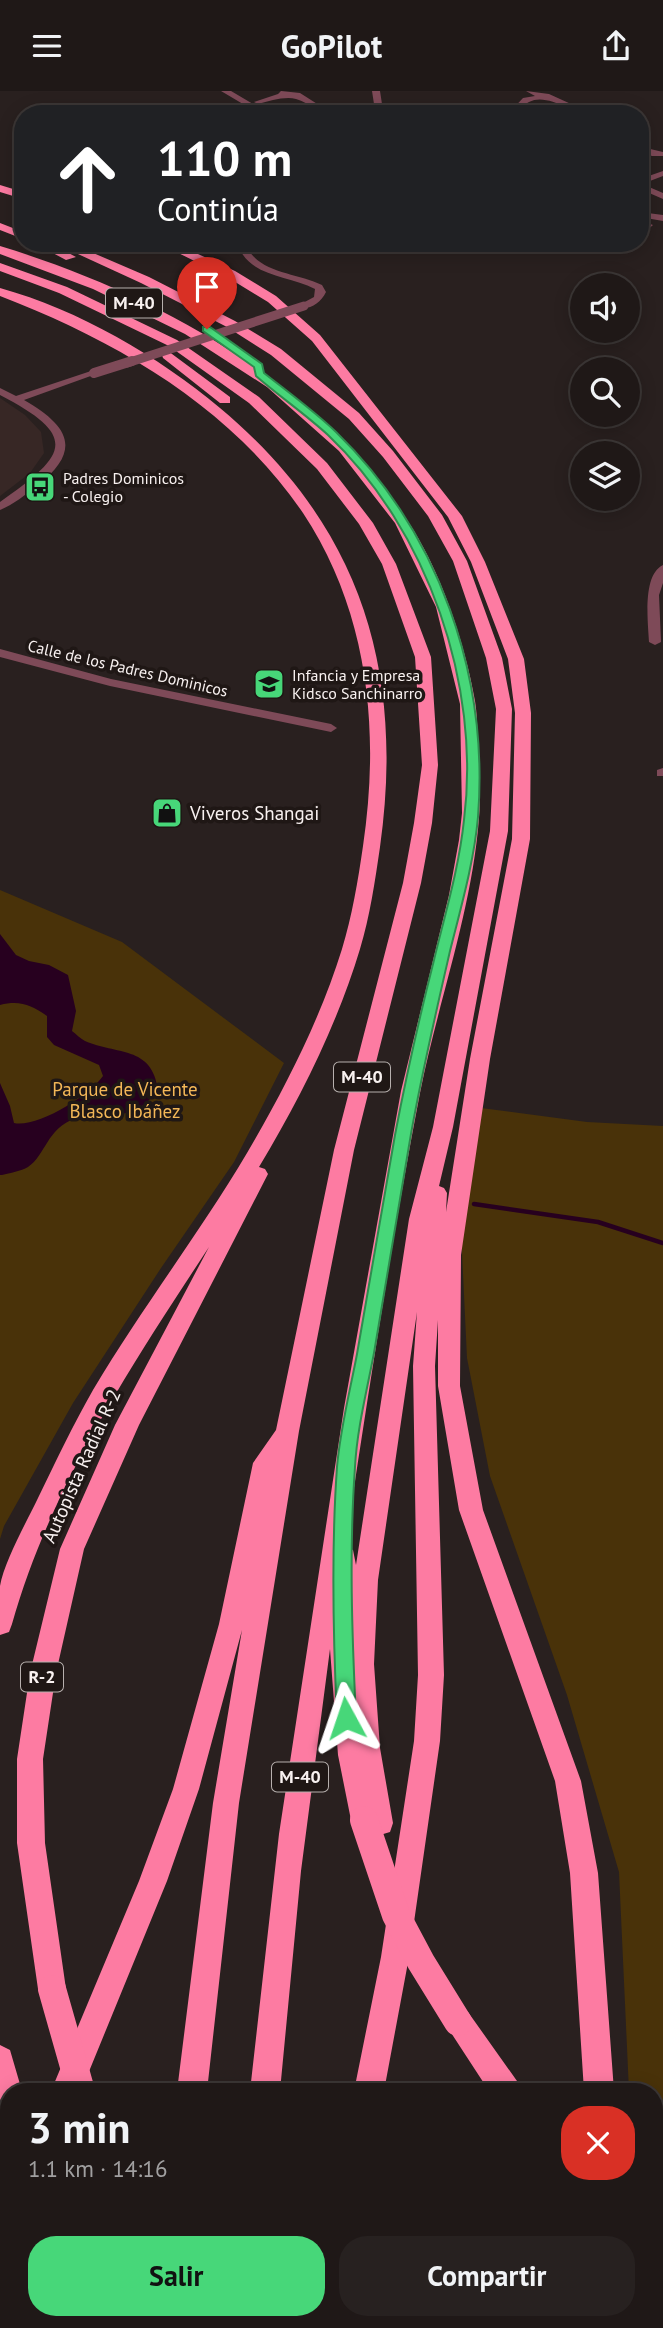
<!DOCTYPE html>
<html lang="es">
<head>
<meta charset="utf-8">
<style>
	body { margin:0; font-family:"PT Sans",sans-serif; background:#272120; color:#f1f3f6; height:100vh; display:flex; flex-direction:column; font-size:26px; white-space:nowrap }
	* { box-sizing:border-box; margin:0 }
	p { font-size:23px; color:#a1a0a1 }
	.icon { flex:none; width:38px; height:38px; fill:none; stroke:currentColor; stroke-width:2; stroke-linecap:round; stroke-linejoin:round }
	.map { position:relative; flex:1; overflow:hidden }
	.side { position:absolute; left:0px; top:1992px; width:663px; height:247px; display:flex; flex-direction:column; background:#1f1817; border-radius:28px 28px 0 0; box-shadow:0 4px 18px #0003,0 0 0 2px #3c3736 }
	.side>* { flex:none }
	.top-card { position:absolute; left:14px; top:14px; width:635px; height:147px; border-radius:28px; box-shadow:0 4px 18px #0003,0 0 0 2px #3c3736; background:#202124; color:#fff; overflow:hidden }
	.buttons { position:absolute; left:570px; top:182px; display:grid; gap:14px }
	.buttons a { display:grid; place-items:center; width:70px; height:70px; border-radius:50%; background:#1f1817; box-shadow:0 4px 18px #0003,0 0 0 2px #3c3736; font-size:35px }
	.pin { position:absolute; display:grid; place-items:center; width:60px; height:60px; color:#fff; margin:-72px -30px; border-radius:50% 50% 50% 0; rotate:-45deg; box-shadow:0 0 7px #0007 }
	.pin .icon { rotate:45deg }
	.me { position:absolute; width:77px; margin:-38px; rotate:355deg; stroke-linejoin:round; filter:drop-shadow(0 0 5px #0008) }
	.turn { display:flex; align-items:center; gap:24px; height:147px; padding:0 28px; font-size:32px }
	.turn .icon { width:91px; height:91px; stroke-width:2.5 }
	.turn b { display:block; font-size:49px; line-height:60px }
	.round { display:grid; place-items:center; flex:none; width:74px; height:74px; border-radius:28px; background:#272120 }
	.summary { display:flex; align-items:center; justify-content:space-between; height:119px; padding:0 28px }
	h1 { font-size:42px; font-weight:800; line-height:52px }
	.primary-button { display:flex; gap:14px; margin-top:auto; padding:14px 28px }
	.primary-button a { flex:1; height:80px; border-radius:28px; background:#47d779; color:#111; font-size:28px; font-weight:800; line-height:80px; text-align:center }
	.primary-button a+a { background:#272120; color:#f1f3f6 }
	header { display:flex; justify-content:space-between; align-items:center; height:91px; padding:0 28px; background:#1f1817; font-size:32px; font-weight:800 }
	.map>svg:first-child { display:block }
	.built { fill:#372725 }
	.green { fill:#493209 }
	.water { fill:#27001f }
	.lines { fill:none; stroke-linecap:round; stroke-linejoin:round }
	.stream-far1 { stroke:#27001f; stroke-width:3.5 }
	.stream { stroke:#27001f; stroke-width:4.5 }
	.street { fill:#7e4a58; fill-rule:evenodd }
	.highway { fill:#fd7ba2; fill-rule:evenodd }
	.street-bridge-far1 { stroke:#7e4a58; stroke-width:9 }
	.street-bridge { stroke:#7e4a58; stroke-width:10 }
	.highway-bridge { stroke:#fd7ba2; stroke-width:28 }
	.route { fill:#47d779; stroke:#2e8c4f; stroke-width:2 }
	.labels { text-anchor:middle; stroke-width:7; stroke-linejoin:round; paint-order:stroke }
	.far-poi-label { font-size:16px; fill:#f8f1f0; stroke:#1f1715; text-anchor:start }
	.far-street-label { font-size:16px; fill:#f8f1f0; stroke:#1f1715 }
	.shield { fill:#1f1715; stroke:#b7b0ae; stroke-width:2 }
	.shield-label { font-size:18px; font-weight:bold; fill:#f8f1f0 }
	.poi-label { font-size:19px; fill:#f8f1f0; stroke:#1f1715; text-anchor:start }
	.park-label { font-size:19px; fill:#f3b757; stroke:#1f1715 }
	.street-label { font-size:19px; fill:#f8f1f0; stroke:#1f1715 }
</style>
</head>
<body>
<header><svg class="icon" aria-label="menu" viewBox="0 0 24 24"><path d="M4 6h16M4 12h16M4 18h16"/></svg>GoPilot<svg class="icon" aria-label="share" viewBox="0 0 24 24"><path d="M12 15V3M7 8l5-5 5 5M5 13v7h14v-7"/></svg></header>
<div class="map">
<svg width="663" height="2237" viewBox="0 0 663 2237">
	<rect width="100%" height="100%" fill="#29201f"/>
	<!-- built -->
	<path class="built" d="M 0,307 L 25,324 L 41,341 L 44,362 L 30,382 L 0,405 Z"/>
	<!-- green -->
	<path class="green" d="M 0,799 L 122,851 L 284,972 L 234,1071 L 161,1177 L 73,1312 L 4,1435 L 0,1448 Z
		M 481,1017 L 587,1031 L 663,1035 L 663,2128 L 655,2121 L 654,2000 L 629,2000 L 619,1781 L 567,1604 L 490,1385 L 467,1267 L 461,1140 Z"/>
	<!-- water -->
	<path class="water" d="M 0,843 L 16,864 L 29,870 L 49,874 L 68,884 L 76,920 L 72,940 C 76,943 81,948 85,950 C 116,964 152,954 158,999 C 127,1038 114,1014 76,1027 C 46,1038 46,1064 28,1076 C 21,1080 10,1082 2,1084 L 0,1084 L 0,992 L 10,1015 L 14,1032 C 37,1037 89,1005 103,985 L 99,974 L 54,954 L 47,946 L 47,925 C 31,914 20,909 0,914 Z"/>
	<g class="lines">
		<!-- stream-far1 -->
		<path class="stream-far1" d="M 145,1010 L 172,1022"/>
		<!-- stream -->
		<path class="stream" d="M 474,1113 L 598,1131 L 663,1152"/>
		<!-- street -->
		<path class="street" d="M 221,0 L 231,0 L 270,23 L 260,23 Z
			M 281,0 L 300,2 L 333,23 C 318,23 310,12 296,8 C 285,5 270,10 258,13 L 254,11 L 278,3 Z
			M 372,0 L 380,0 L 382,13 L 391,23 L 383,23 L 374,13 Z
			M 526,0 L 549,3 L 593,23 C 573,23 547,1 529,11 C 524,13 520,19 517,23 L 508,23 L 523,7 L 535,5 Z
			M 641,52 L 647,52 L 646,57 L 663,61 L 663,65 L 652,65 L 640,61 Z
			M 663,80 L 663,85 L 642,93 L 663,102 L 663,108 L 640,98 L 640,88 Z
			M 640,121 L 663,124 L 663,130 L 640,126 Z
			M 640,129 L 653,134 L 640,145 L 643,135 L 640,134 Z
			M 237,152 L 245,152 C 257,183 296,181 322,194 L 326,201 C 321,211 312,218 301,217 L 301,213 L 314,206 L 315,198 C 287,183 249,187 237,152 Z
			M 597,152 L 637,152 L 619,158 Z
			M 91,280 L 99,282 L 24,309 C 69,335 83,359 37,395 C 26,403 13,414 0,419 L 0,411 C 64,365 83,347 0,304 L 0,297 L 16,305 Z
			M 663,474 L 663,492 L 659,504 L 661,551 L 655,554 L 649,551 C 648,531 642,484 663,474 Z
			M 0,558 L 111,588 L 331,633 L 337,637 L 331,641 L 110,595 L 0,566 Z
			M 663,677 L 663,685 L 657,685 L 657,679 Z"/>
		<!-- highway -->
		<path class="highway" d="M 0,94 L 23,101 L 23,108 L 0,101 Z
			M 0,132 L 23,141 L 23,148 L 0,139 Z
			M 34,152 L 50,152 L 76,166 L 66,169 Z
			M 54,152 L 70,152 L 149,186 L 235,230 L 281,258 L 359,322 L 393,360 L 442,424 L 467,470 L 502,567 L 512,618 L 508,740 L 453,1036 L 439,1095 L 444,1097 L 447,1102 L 446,1121 L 470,968 L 512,748 L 515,622 L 508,568 L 471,471 L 448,426 L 312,250 L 268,211 L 227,186 L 158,152 L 174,152 L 235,180 L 276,205 L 320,244 L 462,425 L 485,471 L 524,568 L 531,622 L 530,748 L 490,968 L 461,1164 L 460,1295 L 483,1419 L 581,1690 L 598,1782 L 614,2000 L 584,2000 L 570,1782 L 555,1690 L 459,1419 L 438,1295 L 438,1229 L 435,1275 L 444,1584 L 440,1650 L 409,1866 L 384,2000 L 354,2000 L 381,1866 L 414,1650 L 418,1584 L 413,1275 L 417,1221 L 378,1489 L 374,1573 L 380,1657 L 393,1732 L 390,1741 L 380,1744 L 370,1739 L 364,1741 L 355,1738 L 351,1729 L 338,1664 L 330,1558 L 301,1780 L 280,2000 L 250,2000 L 279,1743 L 344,1317 L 401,1000 L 449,804 L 459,749 L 462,722 L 460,613 L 436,516 L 395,432 L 339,360 L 267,296 L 185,243 L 93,198 L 0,163 L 0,155 C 157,203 314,290 407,429 C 440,478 465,552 475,610 C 478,628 477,647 478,665 C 478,685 481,707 479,727 C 472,820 438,911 420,1002 C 391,1152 368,1305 345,1456 L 353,1459 L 356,1474 L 409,1128 L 433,1036 L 490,740 L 496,618 L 486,567 L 453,470 L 428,425 L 383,366 L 349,328 L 271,264 L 227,236 L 141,192 Z
			M 0,172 L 67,196 L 177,249 L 259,306 L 327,372 L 373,432 L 396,473 L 431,566 L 438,674 L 432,732 L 421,792 L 354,1059 L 299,1340 L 239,1712 L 207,2000 L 177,2000 L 213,1712 L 242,1539 L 199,1698 L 167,1790 L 81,2000 L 51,2000 L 139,1790 L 173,1698 L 219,1533 L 253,1372 L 276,1339 L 334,1059 L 403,792 L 414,732 L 422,674 L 415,566 L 382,473 L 359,433 L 317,378 L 249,312 L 169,255 L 59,202 L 0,180 Z
			M 0,197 C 79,219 158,265 220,317 C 360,434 405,578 380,756 C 375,790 370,825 360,858 C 337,934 300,1008 259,1076 L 265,1078 L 268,1083 L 139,1334 L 84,1458 L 56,1582 L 43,1668 L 45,1752 L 66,1898 L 62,1908 L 52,1912 L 42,1908 L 38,1898 L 17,1752 L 17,1668 L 30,1582 L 60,1458 L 115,1334 L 209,1156 C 131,1275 51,1395 12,1533 L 9,1541 L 0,1544 C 0,1528 0,1511 0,1495 C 4,1471 27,1430 38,1407 C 56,1370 73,1334 93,1299 C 141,1218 199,1143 247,1062 C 284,999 320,929 342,858 C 352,825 358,790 363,755 C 380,640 369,522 303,422 C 231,316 117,250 0,205 Z
			M 168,260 L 230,306 L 230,312 L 220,312 L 163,267 L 162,264 Z
			M 458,1917 L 468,1921 L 517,1990 L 522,2000 L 489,2000 L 444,1931 L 448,1921 Z
			M 0,1954 L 10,1959 L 22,2000 L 9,2000 L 9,2024 L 0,2020 Z
			M 9,2119 L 9,2166 L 0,2169 L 0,2122 Z
			M 654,2143 L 663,2146 L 663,2181 L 654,2177 Z
			M 41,2230 L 73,2230 L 74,2237 L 42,2237 Z
			M 148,2230 L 180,2230 L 180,2237 L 148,2237 Z
			M 189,2230 L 223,2230 L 225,2234 L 225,2230 L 257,2230 L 256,2237 L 192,2237 Z
			M 313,2230 L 345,2230 L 344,2237 L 312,2237 Z
			M 587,2230 L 619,2230 L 619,2237 L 587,2237 Z"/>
		<!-- street-bridge-far1 -->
		<path class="street-bridge-far1" d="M 127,272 L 304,215"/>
		<!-- street-bridge -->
		<path class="street-bridge" d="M 94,282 L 132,270"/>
		<!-- highway-bridge -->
		<path class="highway-bridge" d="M 364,1729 L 396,1824 L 421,1871 L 458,1931
			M 52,1898 L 81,2000"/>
	</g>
	<!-- route -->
	<path class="route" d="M 203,236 L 210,236 L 262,273 L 264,282 C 288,301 314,320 336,341 C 439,441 489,585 478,726 C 474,771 461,816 450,860 C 436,921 422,981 411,1043 C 398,1116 386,1189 374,1262 C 367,1299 357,1338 355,1376 C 349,1459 352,1544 356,1627 L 353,1633 L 346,1636 L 340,1633 L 337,1627 C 333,1544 331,1460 337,1376 C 340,1339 350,1300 357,1263 C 369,1190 382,1117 395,1044 C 406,986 419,928 434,869 C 445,823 459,777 464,729 C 481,594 428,439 328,344 C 305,323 279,305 256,285 L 254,276 L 203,240 Z"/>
	<!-- icons -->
	<defs>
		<g id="bus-square" transform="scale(1.575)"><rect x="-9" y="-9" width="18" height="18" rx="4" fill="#47d779" stroke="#1f1715"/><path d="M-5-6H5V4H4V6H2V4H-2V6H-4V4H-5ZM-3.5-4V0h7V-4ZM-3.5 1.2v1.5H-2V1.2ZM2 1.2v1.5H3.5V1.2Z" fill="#111"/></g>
		<g id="school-square" transform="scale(1.575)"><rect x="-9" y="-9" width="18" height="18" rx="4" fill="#47d779" stroke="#1f1715"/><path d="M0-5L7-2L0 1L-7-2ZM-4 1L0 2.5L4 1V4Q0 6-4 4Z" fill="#111"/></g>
		<g id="shop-square" transform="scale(1.575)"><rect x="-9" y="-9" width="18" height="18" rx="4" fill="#47d779" stroke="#1f1715"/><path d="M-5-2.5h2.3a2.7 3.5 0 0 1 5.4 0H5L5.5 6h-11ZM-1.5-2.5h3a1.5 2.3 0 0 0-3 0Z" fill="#111"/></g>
	</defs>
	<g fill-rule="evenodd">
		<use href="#bus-square" x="40" y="396"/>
		<use href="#school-square" x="269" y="593"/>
		<use href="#shop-square" x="167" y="722"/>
	</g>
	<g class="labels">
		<!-- far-poi labels -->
		<g class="far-poi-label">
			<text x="63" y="393">Padres Dominicos<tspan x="63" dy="18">- Colegio</tspan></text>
			<text x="292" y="590">Infancia y Empresa<tspan x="292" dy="18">Kidsco Sanchinarro</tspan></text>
		</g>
		<!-- far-street labels -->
		<g class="far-street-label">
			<text transform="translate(128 577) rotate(13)" y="6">Calle de los Padres Dominicos</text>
		</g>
		<!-- shield labels -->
		<g class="shield">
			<rect x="106" y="197.5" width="56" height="29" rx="5"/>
			<rect x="334" y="971.5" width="56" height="29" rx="5"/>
			<rect x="21" y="1571.5" width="42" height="29" rx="5"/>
			<rect x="272" y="1671.5" width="56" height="29" rx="5"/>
		</g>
		<g class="shield-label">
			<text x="134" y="218">M-40</text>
			<text x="362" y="992">M-40</text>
			<text x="42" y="1592">R-2</text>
			<text x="300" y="1692">M-40</text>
		</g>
		<!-- poi labels -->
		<g class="poi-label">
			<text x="190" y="729">Viveros Shangai</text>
		</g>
		<!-- park labels -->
		<g class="park-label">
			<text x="125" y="1005">Parque de Vicente<tspan x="125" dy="22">Blasco Ibáñez</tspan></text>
		</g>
		<!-- street labels -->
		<g class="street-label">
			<text transform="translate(81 1375) rotate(-66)" y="7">Autopista Radial R-2</text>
		</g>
	</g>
</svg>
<div class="buttons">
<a><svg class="icon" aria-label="sound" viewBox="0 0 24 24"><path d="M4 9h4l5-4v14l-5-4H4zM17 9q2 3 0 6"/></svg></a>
<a><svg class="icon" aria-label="search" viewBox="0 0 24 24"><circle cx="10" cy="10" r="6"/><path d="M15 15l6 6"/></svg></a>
<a><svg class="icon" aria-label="layers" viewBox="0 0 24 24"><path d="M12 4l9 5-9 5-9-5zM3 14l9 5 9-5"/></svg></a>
</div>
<div class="pin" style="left:207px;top:238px;background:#d93025"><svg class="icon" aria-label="arrive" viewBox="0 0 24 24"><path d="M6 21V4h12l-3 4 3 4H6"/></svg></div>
<svg class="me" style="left:346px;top:1627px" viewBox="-20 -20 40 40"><path d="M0-17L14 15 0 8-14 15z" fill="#47d779" stroke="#fff" stroke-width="4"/></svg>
<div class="top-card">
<div class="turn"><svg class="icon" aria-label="ahead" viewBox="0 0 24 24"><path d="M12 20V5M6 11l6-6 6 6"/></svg><div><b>110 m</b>Continúa</div></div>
</div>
<section class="side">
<div class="summary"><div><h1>3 min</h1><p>1.1 km · 14:16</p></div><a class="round" style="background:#d93025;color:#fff"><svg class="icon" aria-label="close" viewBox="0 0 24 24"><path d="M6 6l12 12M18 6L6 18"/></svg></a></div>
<div class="primary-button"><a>Salir</a><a>Compartir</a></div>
</section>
</div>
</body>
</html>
